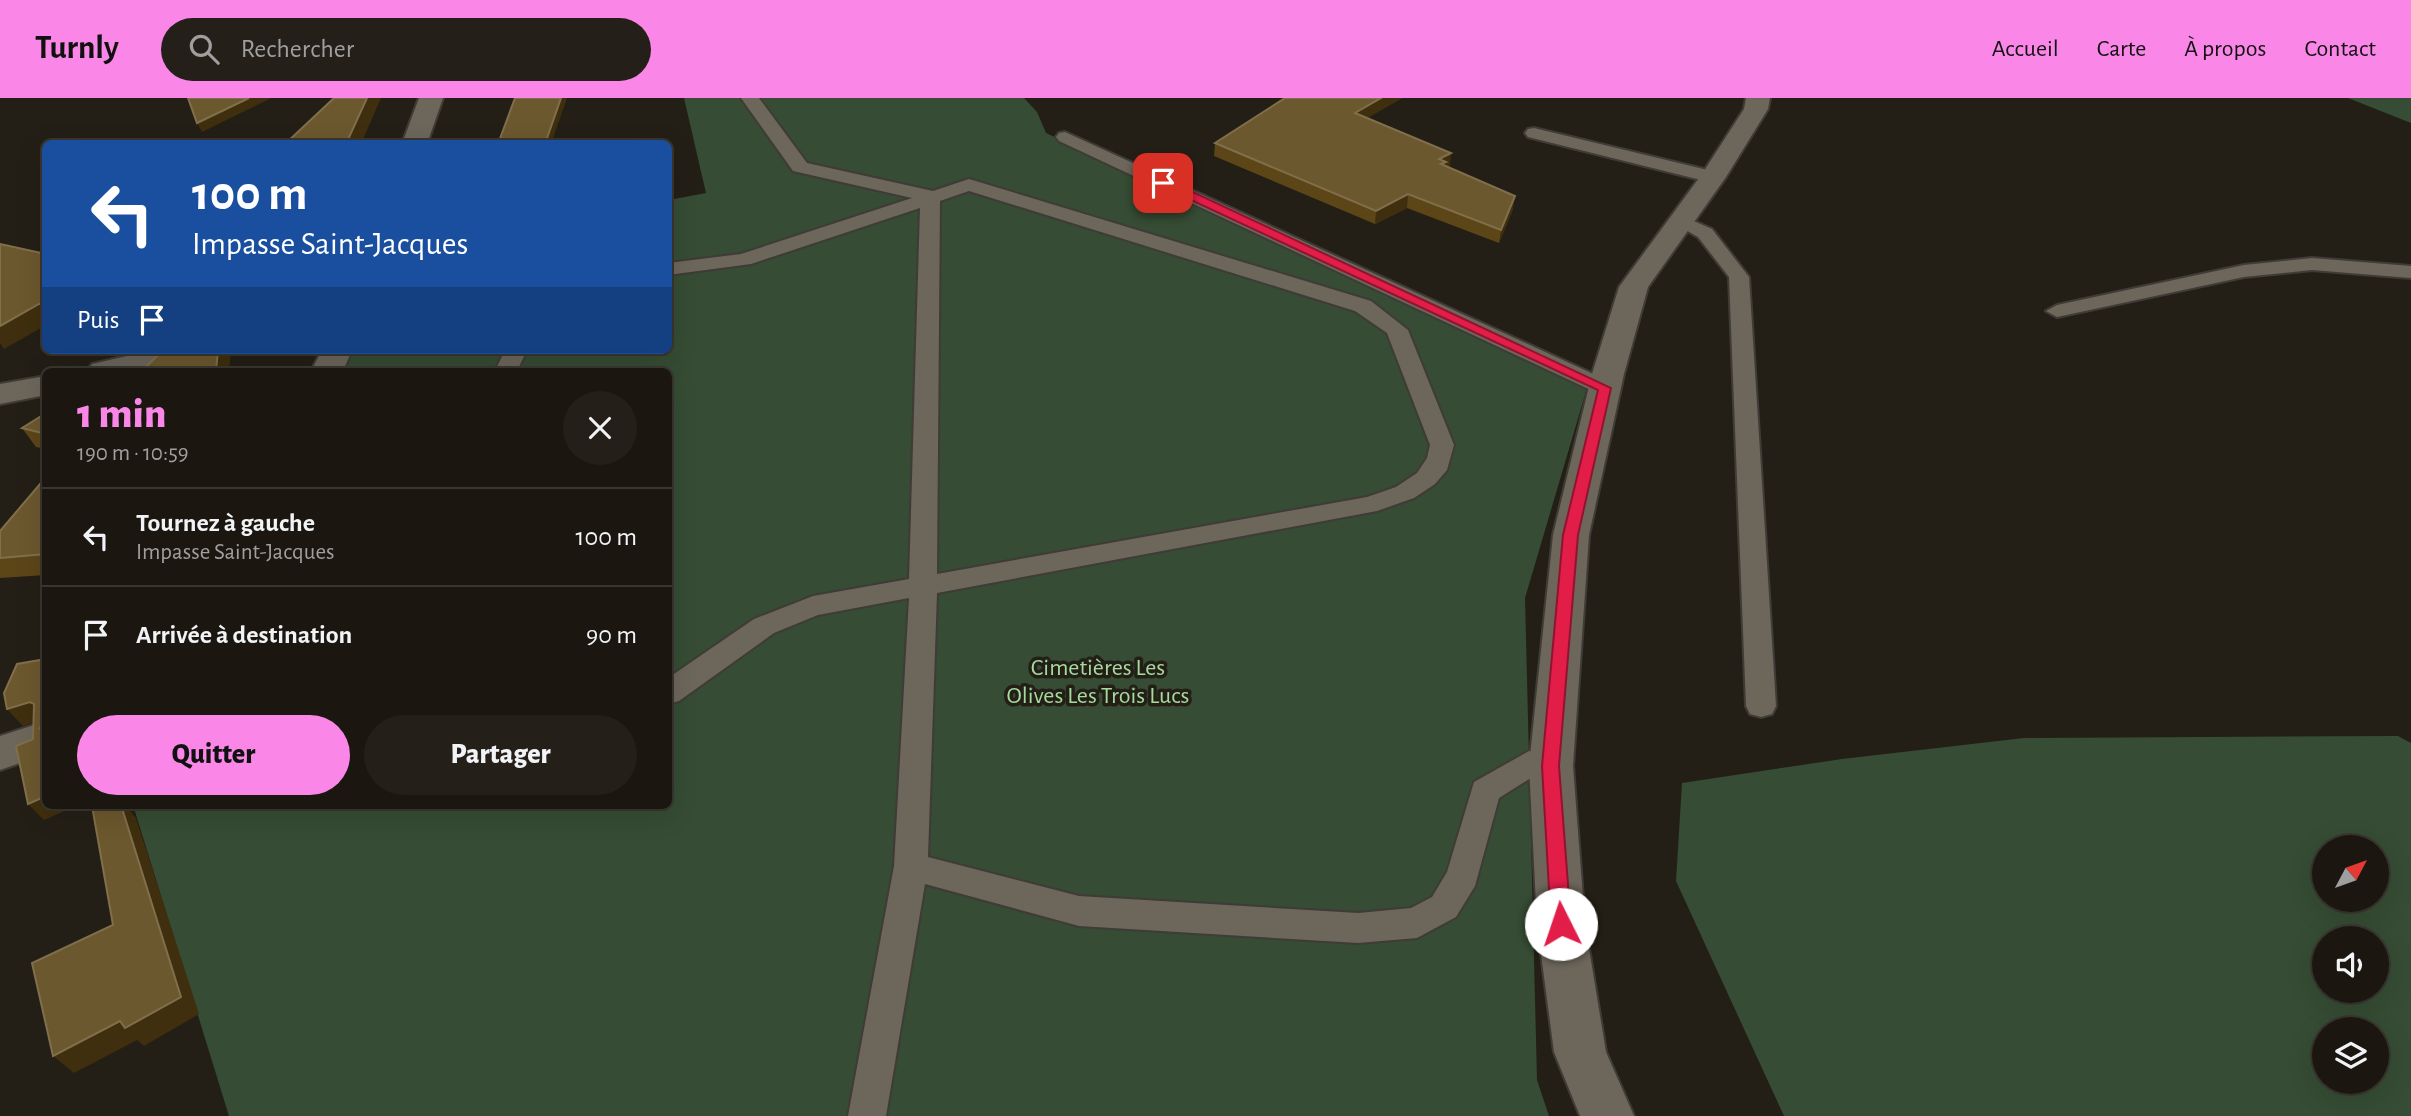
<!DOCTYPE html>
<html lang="fr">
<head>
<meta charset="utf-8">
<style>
	body { margin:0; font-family:"Alegreya Sans",sans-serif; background:#242019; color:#f1f3f6; height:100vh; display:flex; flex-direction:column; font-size:26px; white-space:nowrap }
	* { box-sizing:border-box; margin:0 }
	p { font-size:23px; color:#a09f9f }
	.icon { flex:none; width:38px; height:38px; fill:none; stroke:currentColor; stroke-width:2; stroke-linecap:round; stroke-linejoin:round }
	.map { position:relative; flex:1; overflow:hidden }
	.side { position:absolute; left:42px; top:270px; width:630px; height:441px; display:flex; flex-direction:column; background:#1b1710; border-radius:10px; box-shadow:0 7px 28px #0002,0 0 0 2px #393630 }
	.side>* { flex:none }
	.banner { position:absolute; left:42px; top:42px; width:630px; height:214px; border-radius:10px; box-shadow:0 7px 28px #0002,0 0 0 2px #393630; background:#1a4fa0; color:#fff; overflow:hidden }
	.needle { width:46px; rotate:49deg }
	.controls { position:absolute; left:2312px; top:737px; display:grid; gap:14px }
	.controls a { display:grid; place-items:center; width:77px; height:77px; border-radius:50%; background:#1b1710; box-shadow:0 7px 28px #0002,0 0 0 2px #393630; font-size:35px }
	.pin { position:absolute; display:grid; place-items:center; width:60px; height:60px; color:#fff; margin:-30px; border-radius:14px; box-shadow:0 4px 10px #0006 }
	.me { position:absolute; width:77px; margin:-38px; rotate:356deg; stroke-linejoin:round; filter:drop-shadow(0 0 5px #0008) }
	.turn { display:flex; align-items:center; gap:24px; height:147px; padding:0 35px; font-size:32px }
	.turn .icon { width:91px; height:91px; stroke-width:2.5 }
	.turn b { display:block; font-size:49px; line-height:60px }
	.then { display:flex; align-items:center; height:66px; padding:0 35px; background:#0003; gap:14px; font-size:26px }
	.round { display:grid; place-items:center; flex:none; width:74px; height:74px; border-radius:37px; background:#242019 }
	.headline { display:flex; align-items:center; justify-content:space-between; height:119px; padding:0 35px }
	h1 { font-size:42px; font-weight:800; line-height:52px; color:#fa87e8 }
	.action { display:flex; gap:14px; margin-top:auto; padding:14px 35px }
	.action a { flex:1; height:80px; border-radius:42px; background:#fa87e8; color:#111; font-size:28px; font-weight:800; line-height:80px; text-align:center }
	.action a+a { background:#242019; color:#f1f3f6 }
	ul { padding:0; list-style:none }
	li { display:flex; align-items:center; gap:21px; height:98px; padding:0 35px; border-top:2px solid #393630 }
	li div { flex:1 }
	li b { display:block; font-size:26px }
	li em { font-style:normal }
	header { display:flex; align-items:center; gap:42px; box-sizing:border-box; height:98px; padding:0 35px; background:#fa87e8; color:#111 }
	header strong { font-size:33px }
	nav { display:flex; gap:38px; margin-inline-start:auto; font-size:24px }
	.search { width:490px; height:63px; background:#242019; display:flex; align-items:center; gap:18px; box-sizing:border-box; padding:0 24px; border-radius:38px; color:#a09f9f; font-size:26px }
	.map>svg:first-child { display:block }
	.green { fill:#364c34; fill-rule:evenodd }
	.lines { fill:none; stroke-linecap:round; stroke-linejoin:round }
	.service-casing { stroke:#3f3b36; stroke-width:4 }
	.minor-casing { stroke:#3f3b36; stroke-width:4 }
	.service { fill:#6c665b; fill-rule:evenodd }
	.minor { fill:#6c665b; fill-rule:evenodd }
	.wall { fill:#5c4618 }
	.shaded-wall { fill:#3f2f0e }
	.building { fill:#6c582e; stroke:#816f4c; stroke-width:2 }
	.route { fill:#e11d48; stroke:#92132f; stroke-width:2 }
	.labels { text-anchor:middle; stroke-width:7; stroke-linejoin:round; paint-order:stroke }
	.park-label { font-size:24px; fill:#a4db9e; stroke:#241f16 }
</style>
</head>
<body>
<header>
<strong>Turnly</strong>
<div class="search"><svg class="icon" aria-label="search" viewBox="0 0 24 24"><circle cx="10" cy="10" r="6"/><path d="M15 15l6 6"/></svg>Rechercher</div>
<nav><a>Accueil</a><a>Carte</a><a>À propos</a><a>Contact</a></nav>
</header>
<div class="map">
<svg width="2411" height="1018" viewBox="0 0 2411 1018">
	<rect width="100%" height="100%" fill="#241f16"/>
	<!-- green -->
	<path class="green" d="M 684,0 L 1024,0 L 1037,14 L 1046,35 L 1587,290 L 1525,500 L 1537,982 L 1549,1018 L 229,1018 L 133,707 L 668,707 L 668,273 L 336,273 L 350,252 L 668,252 L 669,102 L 706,95 Z
		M 2348,0 L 2411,0 L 2411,25 Z
		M 2398,638 L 2411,645 L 2411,1018 L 1784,1018 L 1676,783 L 1682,685 L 1842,661 L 2024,640 ZM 2376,749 L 2376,802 L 2324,802 L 2324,749 ZM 2324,840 L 2376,840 L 2376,892 L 2324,892 ZM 2324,931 L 2376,931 L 2376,984 L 2324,984 Z"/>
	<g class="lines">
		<!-- service casing -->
		<g class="service-casing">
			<path id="service" d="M 741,0 L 759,0 L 807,65 L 933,93 L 969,81 L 1371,203 L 1408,232 L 1454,347 L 1447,372 L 1435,386 L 1414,400 L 1377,413 L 937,495 L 928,759 L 1079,798 L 1358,815 L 1411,810 L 1432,799 L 1447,774 L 1474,684 L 1529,653 L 1562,659 L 1567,668 L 1562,677 L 1551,680 L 1534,678 L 1499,700 L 1475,788 L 1456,819 L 1417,840 L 1358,845 L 1079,828 L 925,786 L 886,1018 L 848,1018 L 894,768 L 909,500 L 818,517 L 774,535 L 679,603 L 668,606 L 668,580 L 754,521 L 813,498 L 909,481 L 920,110 L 751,166 L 668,177 L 668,165 L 741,156 L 912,100 L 793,73 ZM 969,93 L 1355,213 L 1387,235 L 1430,347 L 1427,360 L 1417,375 L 1396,389 L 1367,399 L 937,476 L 940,103 Z
				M 1534,30 L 1720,75 L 1722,79 L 1713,85 L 1528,39 L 1525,35 L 1528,31 Z
				M 1065,34 L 1613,285 L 1617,290 L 1613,295 L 1597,295 L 1059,43 L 1056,39 L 1059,35 Z
				M 1680,117 L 1712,131 L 1749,179 L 1776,608 L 1772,616 L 1761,619 L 1750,616 L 1746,608 L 1729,179 L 1698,139 L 1670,123 L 1673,119 Z
				M 2312,160 L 2411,168 L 2411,180 L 2312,172 L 2244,179 L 2057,219 L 2046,213 L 2057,207 L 2244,167 Z
				M 505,252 L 527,252 L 517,273 L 495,273 Z"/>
		</g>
		<!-- minor casing -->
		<g class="minor-casing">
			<path id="minor" d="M 419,0 L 443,0 L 427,46 L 402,46 Z
				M 1746,0 L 1770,0 L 1768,11 L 1726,79 L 1648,189 L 1624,276 L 1589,437 L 1573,668 L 1585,826 L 1606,954 L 1634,1018 L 1580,1018 L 1554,954 L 1537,826 L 1529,668 L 1553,437 L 1592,276 L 1619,189 L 1702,76 L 1744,11 Z
				M 153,252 L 209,252 L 205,259 L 144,273 L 87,273 L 92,266 Z
				M 322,252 L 352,252 L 343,273 L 311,273 Z
				M 46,278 L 46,297 L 0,306 L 0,286 Z
				M 46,623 L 46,656 L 0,672 L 0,638 Z"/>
		</g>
		<!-- service -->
		<use href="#service" class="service"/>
		<!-- minor -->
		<use href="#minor" class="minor"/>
	</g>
	<!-- wall -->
	<path class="wall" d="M 1285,0 L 1402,0 L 1367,20 L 1450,68 L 1447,69 L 1513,111 L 1499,145 L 1407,110 L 1375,126 L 1214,58 L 1215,45 Z
		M 46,315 L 46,351 L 36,349 L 22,330 Z
		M 46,379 L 46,477 L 0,480 L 0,433 Z"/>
	<!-- shaded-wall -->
	<path class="shaded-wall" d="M 249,0 L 271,0 L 202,34 L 197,25 Z
		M 367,0 L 381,0 L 361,46 L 346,46 Z
		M 561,0 L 567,0 L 551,46 L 545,46 Z
		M 1381,0 L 1402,0 L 1354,28 L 1355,15 Z
		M 1451,55 L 1450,68 L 1445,70 L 1444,77 L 1439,61 Z
		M 1408,96 L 1407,110 L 1375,126 L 1376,113 Z
		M 1515,98 L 1513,111 L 1499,145 L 1501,132 Z
		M 46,205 L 46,227 L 4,251 L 0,245 L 0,228 L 39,206 Z
		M 218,252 L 231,252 L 229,273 L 216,273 Z
		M 30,604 L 44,620 L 46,617 L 46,635 L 40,630 L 44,621 L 23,628 L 7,611 Z
		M 46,698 L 46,707 L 78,707 L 44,722 L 28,706 Z
		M 121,707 L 125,707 L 136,720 L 199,916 L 144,948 L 137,942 L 74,975 L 53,958 L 120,923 Z"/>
	<!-- building -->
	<path class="building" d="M 188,0 L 249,0 L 197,25 Z
		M 334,0 L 367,0 L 346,46 L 285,46 Z
		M 515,0 L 561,0 L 545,46 L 498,46 Z
		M 1285,0 L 1381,0 L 1355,15 L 1451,55 L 1439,61 L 1446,64 L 1441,66 L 1515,98 L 1501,132 L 1408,96 L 1376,113 L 1215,45 Z
		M 0,146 L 46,156 L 46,205 L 39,206 L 0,228 Z
		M 163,252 L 218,252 L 216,273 L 142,273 Z
		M 46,315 L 46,336 L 22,330 Z
		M 46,379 L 46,456 L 0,460 L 0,433 Z
		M 46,561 L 46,617 L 40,630 L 46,628 L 46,698 L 28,706 L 16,648 L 33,641 L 34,606 L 30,604 L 7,611 L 4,595 L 17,566 Z
		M 95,707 L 121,707 L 181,899 L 125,930 L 120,923 L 53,958 L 32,865 L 113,827 L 92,708 Z"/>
	<!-- route -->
	<path class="route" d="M 1159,82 L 1167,82 L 1611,290 L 1578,437 L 1559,668 L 1571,826 L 1568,832 L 1561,834 L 1554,832 L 1551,826 L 1542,668 L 1563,437 L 1598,292 L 1159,87 Z"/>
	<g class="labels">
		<!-- park labels -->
		<g class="park-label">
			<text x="1098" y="577">Cimetières Les<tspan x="1098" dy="28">Olives Les Trois Lucs</tspan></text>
		</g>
	</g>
</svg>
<div class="controls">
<a><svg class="needle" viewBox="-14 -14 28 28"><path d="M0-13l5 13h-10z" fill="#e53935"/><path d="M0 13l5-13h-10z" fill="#a09f9f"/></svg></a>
<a><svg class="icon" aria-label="sound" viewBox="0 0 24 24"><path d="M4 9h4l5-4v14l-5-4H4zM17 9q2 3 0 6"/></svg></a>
<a><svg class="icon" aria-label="layers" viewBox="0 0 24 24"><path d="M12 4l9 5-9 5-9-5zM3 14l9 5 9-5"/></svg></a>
</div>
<div class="pin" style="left:1163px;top:85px;background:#d93025"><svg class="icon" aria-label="arrive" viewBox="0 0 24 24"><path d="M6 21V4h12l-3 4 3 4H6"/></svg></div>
<svg class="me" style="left:1561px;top:826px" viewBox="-20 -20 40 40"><circle r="19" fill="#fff"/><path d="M0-13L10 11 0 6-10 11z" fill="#e11d48"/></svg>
<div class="banner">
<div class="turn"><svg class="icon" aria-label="left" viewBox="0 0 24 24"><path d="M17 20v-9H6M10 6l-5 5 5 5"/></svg><div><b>100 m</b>Impasse Saint-Jacques</div></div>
<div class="then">Puis<svg class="icon" aria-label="arrive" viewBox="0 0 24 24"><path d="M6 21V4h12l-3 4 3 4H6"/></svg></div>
</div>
<section class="side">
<div class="headline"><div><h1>1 min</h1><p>190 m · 10:59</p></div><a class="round"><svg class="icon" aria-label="close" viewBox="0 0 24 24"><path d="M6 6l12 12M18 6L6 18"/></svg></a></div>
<ul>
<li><svg class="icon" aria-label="left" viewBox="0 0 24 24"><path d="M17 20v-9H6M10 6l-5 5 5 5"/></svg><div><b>Tournez à gauche</b><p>Impasse Saint-Jacques</p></div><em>100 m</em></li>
<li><svg class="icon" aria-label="arrive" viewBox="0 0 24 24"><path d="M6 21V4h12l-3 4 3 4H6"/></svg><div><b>Arrivée à destination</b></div><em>90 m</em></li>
</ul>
<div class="action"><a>Quitter</a><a>Partager</a></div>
</section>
</div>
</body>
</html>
